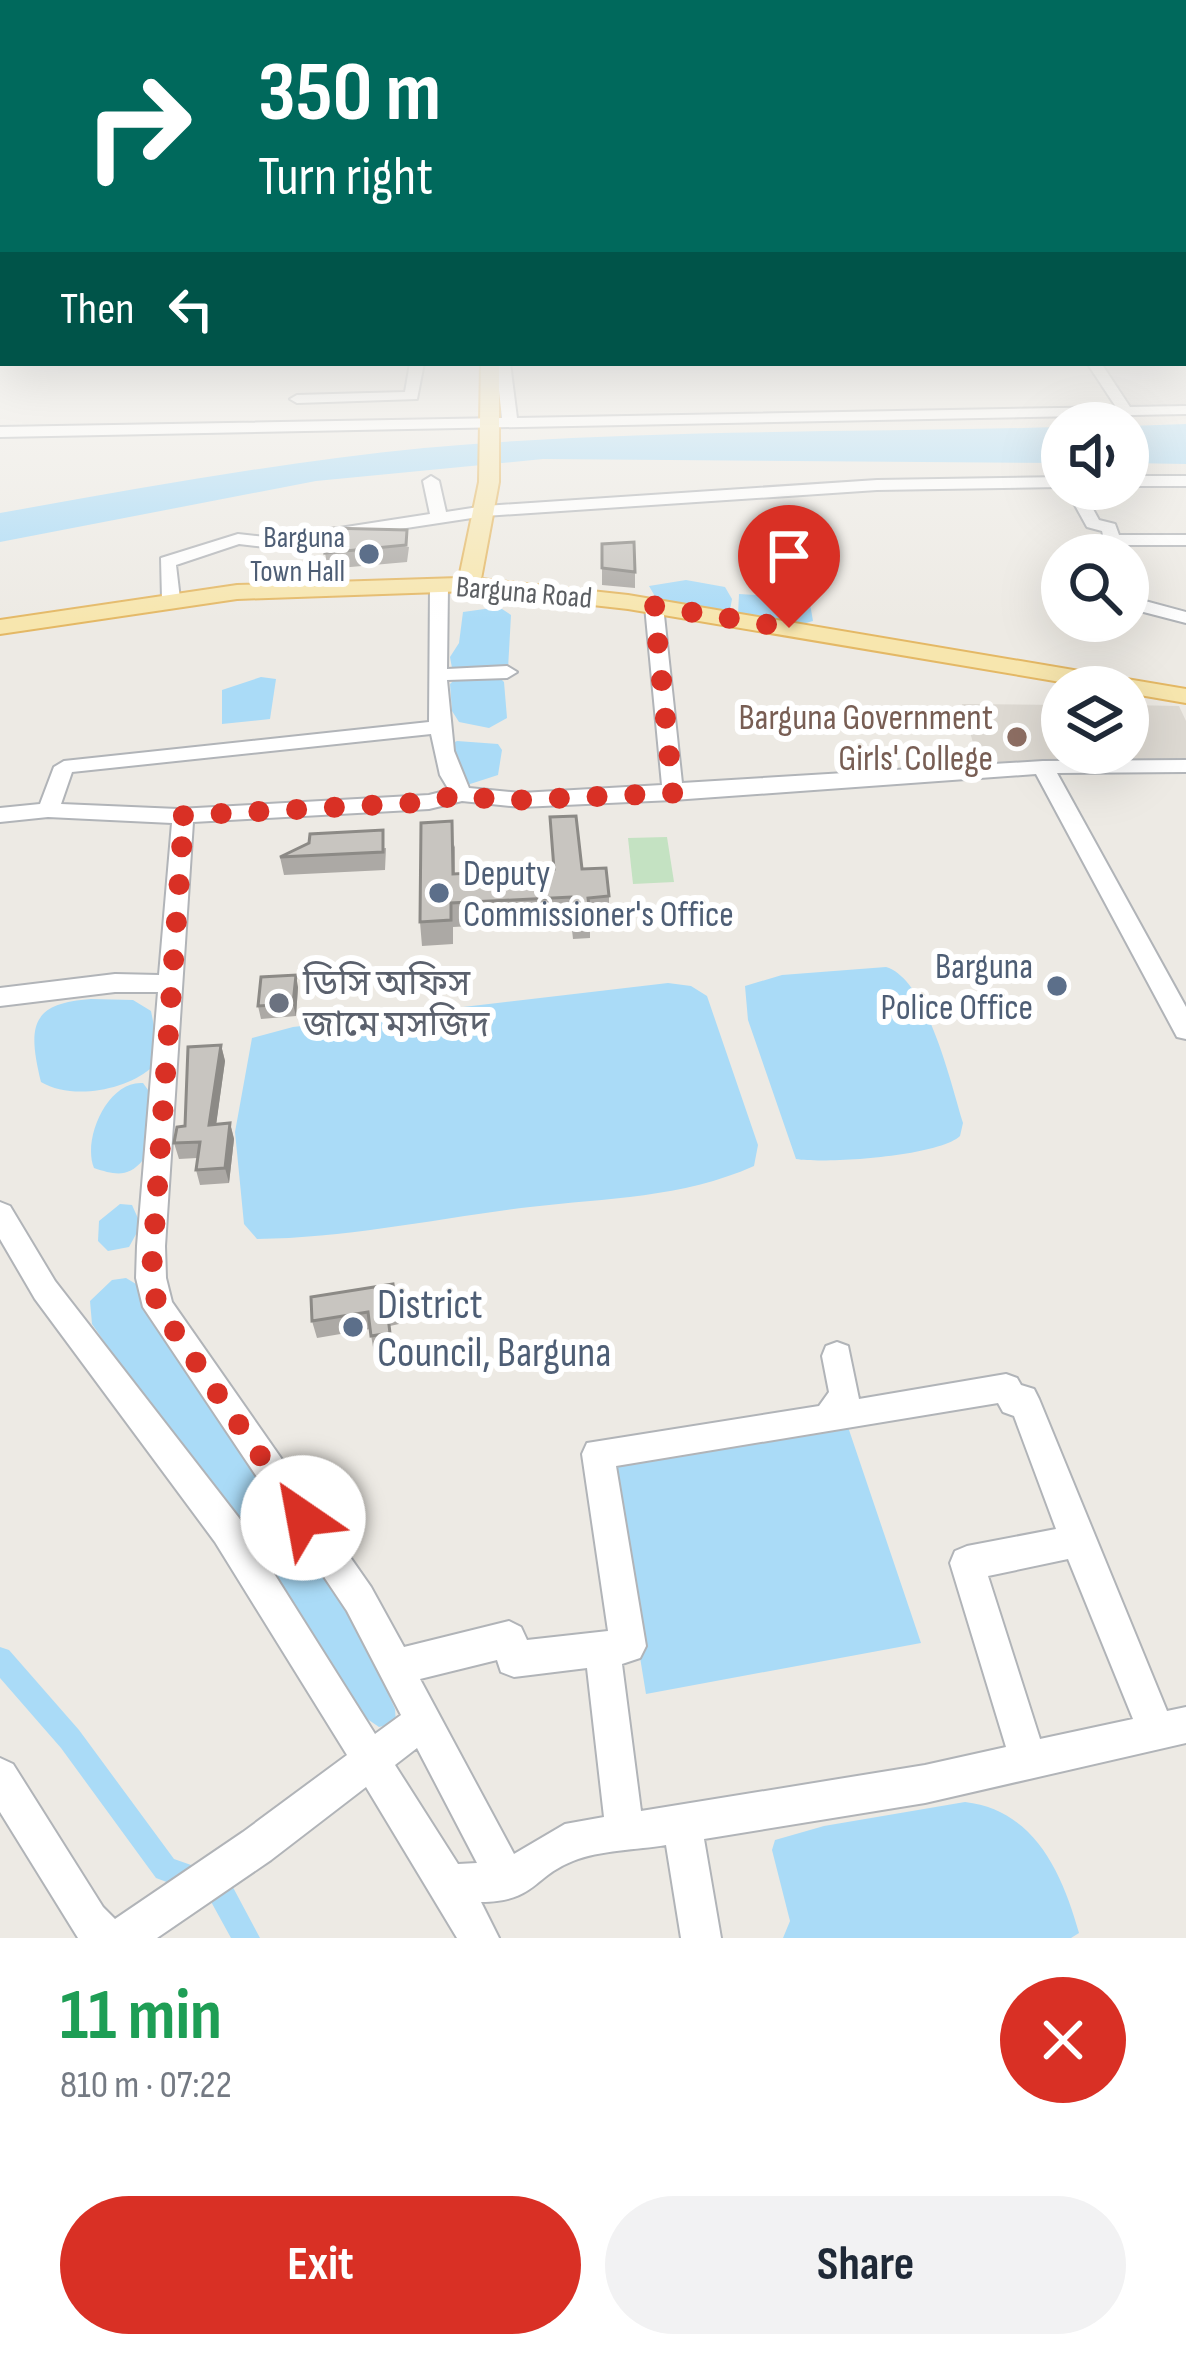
<!DOCTYPE html>
<html lang="en">
<head>
<meta charset="utf-8">
<style>
	body { margin:0; font-family:"Sofia Sans Condensed","Noto Sans Bengali",sans-serif; background:#f2f2f3; color:#1f2937; height:100vh; display:flex; flex-direction:column; font-size:45px; white-space:nowrap }
	* { box-sizing:border-box; margin:0 }
	p { font-size:39px; color:#747a83 }
	.icon { flex:none; width:66px; height:66px; fill:none; stroke:currentColor; stroke-width:2; stroke-linecap:round; stroke-linejoin:round }
	.map { position:relative; height:1938px; overflow:hidden }
	.sheet { display:flex; flex-direction:column; background:#fff; flex:1 }
	.sheet>* { flex:none }
	.banner { position:absolute; left:0px; top:0px; width:1188px; height:366px; box-shadow:0 12px 48px #0002; background:#00695c; color:#fff; overflow:hidden }
	.tools { position:absolute; left:1041px; top:402px; display:grid; gap:24px }
	.tools a { display:grid; place-items:center; width:108px; height:108px; border-radius:50%; background:#fff; box-shadow:0 12px 48px #0002; font-size:60px }
	.pin { position:absolute; display:grid; place-items:center; width:102px; height:102px; color:#fff; margin:-123px -51px; border-radius:50% 50% 50% 0; rotate:-45deg; box-shadow:0 0 12px #0007 }
	.pin .icon { rotate:45deg }
	.me { position:absolute; width:132px; margin:-66px; rotate:327deg; stroke-linejoin:round; filter:drop-shadow(0 0 9px #0008) }
	.turn { display:flex; align-items:center; gap:42px; height:252px; padding:0 60px; font-size:54px }
	.turn .icon { width:156px; height:156px; stroke-width:2.5 }
	.turn b { display:block; font-size:84px; line-height:102px }
	.then { display:flex; align-items:center; height:114px; padding:0 60px; background:#0003; gap:24px; font-size:45px }
	.round { display:grid; place-items:center; flex:none; width:126px; height:126px; border-radius:63px; background:#f2f2f3 }
	.overview { display:flex; align-items:center; justify-content:space-between; height:204px; padding:0 60px }
	h1 { font-size:72px; font-weight:700; line-height:90px; color:#1e9e55 }
	.action { display:flex; gap:24px; margin-top:auto; padding:24px 60px }
	.action a { flex:1; height:138px; border-radius:72px; background:#d93025; color:#fff; font-size:48px; font-weight:700; line-height:138px; text-align:center }
	.action a+a { background:#f2f2f3; color:#1f2937 }
	.map>svg:first-child { display:block }
	.industrial { fill:#dcd9d6 }
	.education { fill:#ddd9d2 }
	.green { fill:#c4e2c2 }
	.water { fill:#aadbf7 }
	.lines { fill:none; stroke-linecap:round; stroke-linejoin:round }
	.canal { fill:#aadbf7; fill-rule:evenodd }
	.minor-casing { stroke:#b1b4b8; stroke-width:4 }
	.major-casing { stroke:#e4b865; stroke-width:4 }
	.minor { fill:#fff; fill-rule:evenodd }
	.major { fill:#f7e6ae; fill-rule:evenodd }
	.wall { fill:#aca9a5 }
	.shaded-wall { fill:#8c8a86 }
	.building { fill:#c8c5c0; stroke:#8c8a86; stroke-width:3 }
	.route { stroke:#d93025; stroke-width:21; stroke-dasharray:0 37.8 }
	.service-dot { fill:#5c6f8a; stroke:#fff; stroke-width:4.5 }
	.education-dot { fill:#8d6e63; stroke:#fff; stroke-width:4.5 }
	.worship-dot { fill:#6b7280; stroke:#fff; stroke-width:4.5 }
	.labels { text-anchor:middle; stroke-width:12; stroke-linejoin:round; paint-order:stroke }
	.far-service-label { font-size:30px; fill:#4e5e75; stroke:#fff; text-anchor:end }
	.far-street-label { font-size:30px; fill:#5c5f63; stroke:#fff }
	.education-label { font-size:36px; fill:#785e54; stroke:#fff; text-anchor:end }
	.service-label { font-size:36px; fill:#4e5e75; stroke:#fff; text-anchor:start }
	.worship-label { font-size:36px; fill:#5b616d; stroke:#fff; text-anchor:start }
	.near-service-label { font-size:42px; fill:#4e5e75; stroke:#fff; text-anchor:start }
</style>
</head>
<body>
<div class="map">
<svg width="1186" height="1938" viewBox="0 0 1186 1938">
	<rect width="100%" height="100%" fill="#edeae4"/>
	<!-- industrial -->
	<path class="industrial" d="M 1186,352 L 1186,408 L 1125,408 L 1095,363 L 1185,363 Z"/>
	<!-- education -->
	<path class="education" d="M 962,704 L 1062,705 L 1062,753 L 1128,753 L 1128,705 L 1179,706 L 1186,721 L 1186,766 L 979,764 Z"/>
	<!-- green -->
	<path class="green" d="M 667,837 L 674,882 L 633,884 L 628,838 Z"/>
	<!-- water -->
	<path class="water" d="M 1186,424 L 1186,464 L 1128,463 L 1128,426 Z
		M 1062,427 L 1062,463 L 543,459 L 316,481 L 0,542 L 0,513 C 141,488 281,462 424,448 C 635,429 850,433 1062,427 Z
		M 686,580 L 725,587 L 732,599 L 730,610 L 718,612 L 656,598 L 649,586 Z
		M 739,594 L 809,598 L 813,621 L 799,625 L 738,615 Z
		M 499,607 L 511,615 L 508,669 L 452,668 L 450,657 L 459,643 L 463,612 Z
		M 261,677 L 276,679 L 270,719 L 222,724 L 222,690 Z
		M 499,677 L 504,682 L 507,718 L 489,728 L 459,722 L 452,711 L 450,684 L 455,679 Z
		M 457,741 L 498,744 L 502,750 L 498,775 L 467,785 L 453,775 L 453,743 Z
		M 886,967 C 927,979 951,1084 963,1123 L 960,1136 C 939,1156 827,1164 796,1159 L 748,1020 L 745,986 L 782,975 Z
		M 668,983 L 691,986 L 707,996 L 758,1145 L 754,1166 C 682,1198 607,1198 530,1207 C 439,1218 350,1238 257,1239 L 244,1224 L 235,1132 L 252,1038 L 293,1027 Z
		M 91,999 L 133,1000 L 151,1011 L 158,1046 L 150,1069 C 123,1091 71,1100 41,1082 C 28,1028 29,1003 91,999 Z
		M 143,1083 L 151,1094 L 143,1160 C 128,1178 115,1175 94,1168 C 82,1139 108,1080 143,1083 Z
		M 120,1204 L 132,1205 L 141,1225 L 129,1247 L 108,1251 L 98,1241 L 99,1221 Z
		M 126,1278 L 136,1284 L 256,1457 L 370,1653 L 395,1709 L 396,1723 L 379,1727 L 363,1716 L 92,1324 L 90,1301 L 112,1280 Z
		M 847,1424 L 921,1643 L 646,1694 L 608,1461 Z
		M 965,1802 C 1034,1810 1062,1872 1079,1933 L 1071,1938 L 783,1938 L 790,1921 L 772,1850 L 775,1840 L 824,1826 Z"/>
	<g class="lines">
		<!-- canal -->
		<path class="canal" d="M 0,1647 L 9,1650 L 79,1730 L 174,1859 L 228,1878 L 260,1938 L 231,1938 L 209,1898 L 156,1878 L 61,1748 L 0,1678 Z"/>
		<!-- minor casing -->
		<g class="minor-casing">
			<path id="minor" d="M 410,363 L 424,363 L 417,399 L 297,403 L 290,399 L 297,395 L 405,392 Z
				M 496,363 L 510,363 L 517,418 L 1116,407 L 1087,363 L 1101,363 L 1130,407 L 1186,406 L 1186,414 L 0,437 L 0,427 L 502,418 Z
				M 431,476 L 439,481 L 446,512 L 485,506 L 877,480 L 1062,477 L 1062,487 L 877,490 L 485,516 L 275,548 L 239,544 L 176,565 L 180,599 L 171,604 L 162,599 L 161,558 L 238,534 L 275,538 L 430,514 L 423,481 Z
				M 1128,476 L 1186,476 L 1186,486 L 1128,486 Z
				M 1066,489 L 1082,489 L 1099,520 L 1115,524 L 1119,535 L 1186,535 L 1186,545 L 1123,545 L 1126,555 L 1108,555 L 1102,531 L 1087,527 Z
				M 1128,577 L 1134,578 L 1145,601 L 1186,612 L 1186,623 L 1132,609 Z
				M 439,581 L 448,586 L 447,669 L 507,666 L 517,672 L 507,678 L 447,680 L 454,751 L 469,788 L 521,793 L 662,785 L 645,606 L 654,601 L 663,606 L 682,783 L 1043,761 L 1186,760 L 1186,772 L 1057,773 L 1186,1007 L 1186,1039 L 1177,1037 L 1036,774 L 673,800 L 521,807 L 462,801 L 429,809 L 193,822 L 165,1246 L 166,1278 L 172,1302 L 371,1587 L 404,1647 L 509,1621 L 521,1627 L 527,1640 L 608,1631 L 582,1454 L 587,1443 L 819,1406 L 829,1392 L 822,1356 L 826,1346 L 837,1342 L 848,1346 L 859,1399 L 1006,1374 L 1017,1378 L 1021,1385 L 1034,1389 L 1039,1399 L 1167,1711 L 1186,1707 L 1186,1743 L 925,1803 L 704,1839 L 721,1938 L 681,1938 L 666,1845 C 637,1850 600,1850 573,1861 C 532,1877 537,1901 481,1902 L 499,1938 L 457,1938 L 366,1787 L 271,1860 L 157,1938 L 78,1938 L 0,1812 L 0,1758 L 13,1764 L 103,1907 L 115,1919 L 243,1832 L 347,1755 L 215,1542 L 35,1299 L 0,1239 L 0,1202 L 10,1206 L 55,1281 L 239,1518 L 375,1734 L 401,1715 L 347,1611 L 143,1307 L 136,1278 L 137,1246 L 158,992 L 115,992 L 0,1006 L 0,988 L 115,974 L 159,975 L 172,823 L 48,817 L 0,822 L 0,808 L 40,804 L 54,767 L 64,761 L 429,722 L 430,586 ZM 431,734 L 440,775 L 449,790 L 429,795 L 178,809 L 61,804 L 72,772 ZM 998,1403 L 1003,1412 L 1014,1416 L 1056,1529 L 967,1546 L 955,1551 L 950,1563 L 1006,1747 L 925,1765 L 641,1811 L 622,1664 L 640,1658 L 646,1646 L 616,1466 ZM 1068,1559 L 1133,1719 L 1040,1739 L 988,1576 ZM 497,1660 L 501,1672 L 514,1677 L 587,1668 L 604,1817 L 565,1824 L 514,1854 L 420,1679 ZM 417,1748 L 477,1863 L 458,1864 L 395,1765 Z"/>
		</g>
		<!-- major casing -->
		<g class="major-casing">
			<path id="major" d="M 481,363 L 499,363 L 499,482 L 481,579 L 628,595 L 1186,689 L 1186,703 L 1128,693 L 1128,687 L 1090,687 L 628,609 L 469,591 L 237,599 L 0,634 L 0,620 L 237,585 L 459,578 L 479,482 Z"/>
		</g>
		<!-- minor -->
		<use href="#minor" class="minor"/>
		<!-- major -->
		<use href="#major" class="major"/>
	</g>
	<!-- wall -->
	<path class="wall" d="M 328,528 L 409,547 L 407,562 L 328,569 L 325,553 Z
		M 602,544 L 635,572 L 635,588 L 602,585 Z
		M 550,817 L 582,869 L 609,896 L 609,921 L 590,922 L 590,938 L 573,939 L 571,921 L 453,927 L 453,944 L 422,946 L 420,922 L 455,845 L 455,874 L 553,869 Z
		M 386,848 L 385,870 L 284,875 L 280,857 Z
		M 298,987 L 296,1016 L 261,1019 L 258,1006 Z
		M 221,1045 L 225,1061 L 216,1124 L 230,1123 L 234,1139 L 229,1183 L 200,1185 L 196,1170 L 197,1158 L 179,1159 L 174,1143 L 185,1126 Z
		M 396,1301 L 399,1324 L 390,1326 L 393,1350 L 374,1353 L 370,1329 L 317,1338 L 312,1321 Z"/>
	<!-- shaded-wall -->
	<path class="shaded-wall" d="M 296,975 L 298,987 L 296,1016 L 293,1004 Z
		M 221,1045 L 225,1061 L 214,1140 L 209,1125 Z
		M 230,1123 L 234,1139 L 229,1183 L 225,1168 Z"/>
	<!-- building -->
	<path class="building" d="M 328,528 L 407,530 L 406,545 L 325,553 Z
		M 634,542 L 635,572 L 602,568 L 602,544 Z
		M 576,816 L 582,869 L 606,868 L 609,896 L 588,898 L 590,913 L 572,914 L 571,897 L 451,903 L 451,920 L 420,922 L 421,823 L 452,821 L 453,874 L 554,869 L 550,817 Z
		M 383,830 L 383,852 L 280,857 L 309,843 L 310,834 Z
		M 296,975 L 293,1004 L 258,1006 L 261,977 Z
		M 221,1045 L 209,1125 L 230,1123 L 225,1168 L 196,1170 L 200,1142 L 174,1143 L 177,1127 L 185,1126 L 188,1047 Z
		M 393,1284 L 396,1307 L 387,1309 L 390,1333 L 371,1336 L 368,1312 L 312,1321 L 311,1297 Z"/>
	<!-- sky -->
	<linearGradient id="sky" x2="0" y2="1"><stop stop-color="#8fc4ee"/><stop offset="0.56" stop-color="#f7f6f3"/><stop offset="1" stop-color="#f7f6f3" stop-opacity="0"/></linearGradient>
	<rect width="1186" height="622" fill="url(#sky)"/>
	<g class="lines">
		<!-- route -->
		<path class="route" d="M 303,1518 L 158,1307 L 151,1278 L 182,843 L 183,823 L 178,816 L 429,802 L 462,794 L 498,801 L 673,793 L 654,606 L 789,628"/>
	</g>
	<!-- markers -->
	<g class="service-dot">
		<circle cx="369" cy="554" r="12"/>
		<circle cx="439" cy="893" r="12"/>
		<circle cx="1057" cy="986" r="12"/>
		<circle cx="353" cy="1327" r="12"/>
	</g>
	<circle class="education-dot" cx="1017" cy="737" r="12"/>
	<circle class="worship-dot" cx="279" cy="1003" r="12"/>
	<g class="labels">
		<!-- far-service labels -->
		<g class="far-service-label">
			<text x="345" y="547">Barguna<tspan x="345" dy="34">Town Hall</tspan></text>
		</g>
		<!-- far-street labels -->
		<g class="far-street-label">
			<text transform="translate(524 592) rotate(5)" y="10">Barguna Road</text>
		</g>
		<!-- education labels -->
		<g class="education-label">
			<text x="993" y="729">Barguna Government<tspan x="993" dy="41">Girls' College</tspan></text>
		</g>
		<!-- service labels -->
		<g class="service-label">
			<text x="463" y="885">Deputy<tspan x="463" dy="41">Commissioner's Office</tspan></text>
			<text x="1033" y="978" text-anchor="end">Barguna<tspan x="1033" dy="41">Police Office</tspan></text>
		</g>
		<!-- worship labels -->
		<g class="worship-label">
			<text x="303" y="995">ডিসি অফিস<tspan x="303" dy="41">জামে মসজিদ</tspan></text>
		</g>
		<!-- near-service labels -->
		<g class="near-service-label">
			<text x="377" y="1318">District<tspan x="377" dy="48">Council, Barguna</tspan></text>
		</g>
	</g>
</svg>
<div class="tools">
<a><svg class="icon" aria-label="sound" viewBox="0 0 24 24"><path d="M4 9h4l5-4v14l-5-4H4zM17 9q2 3 0 6"/></svg></a>
<a><svg class="icon" aria-label="search" viewBox="0 0 24 24"><circle cx="10" cy="10" r="6"/><path d="M15 15l6 6"/></svg></a>
<a><svg class="icon" aria-label="layers" viewBox="0 0 24 24"><path d="M12 4l9 5-9 5-9-5zM3 14l9 5 9-5"/></svg></a>
</div>
<div class="pin" style="left:789px;top:628px;background:#d93025"><svg class="icon" aria-label="arrive" viewBox="0 0 24 24"><path d="M6 21V4h12l-3 4 3 4H6"/></svg></div>
<svg class="me" style="left:303px;top:1518px" viewBox="-20 -20 40 40"><circle r="19" fill="#fff"/><path d="M0-13L10 11 0 6-10 11z" fill="#d93025"/></svg>
<div class="banner">
<div class="turn"><svg class="icon" aria-label="right" viewBox="0 0 24 24"><path d="M7 20v-9h11M14 6l5 5-5 5"/></svg><div><b>350 m</b>Turn right</div></div>
<div class="then">Then<svg class="icon" aria-label="left" viewBox="0 0 24 24"><path d="M17 20v-9H6M10 6l-5 5 5 5"/></svg></div>
</div>
</div>
<section class="sheet">
<div class="overview"><div><h1>11 min</h1><p>810 m · 07:22</p></div><a class="round" style="background:#d93025;color:#fff"><svg class="icon" aria-label="close" viewBox="0 0 24 24"><path d="M6 6l12 12M18 6L6 18"/></svg></a></div>
<div class="action"><a>Exit</a><a>Share</a></div>
</section>
</body>
</html>
